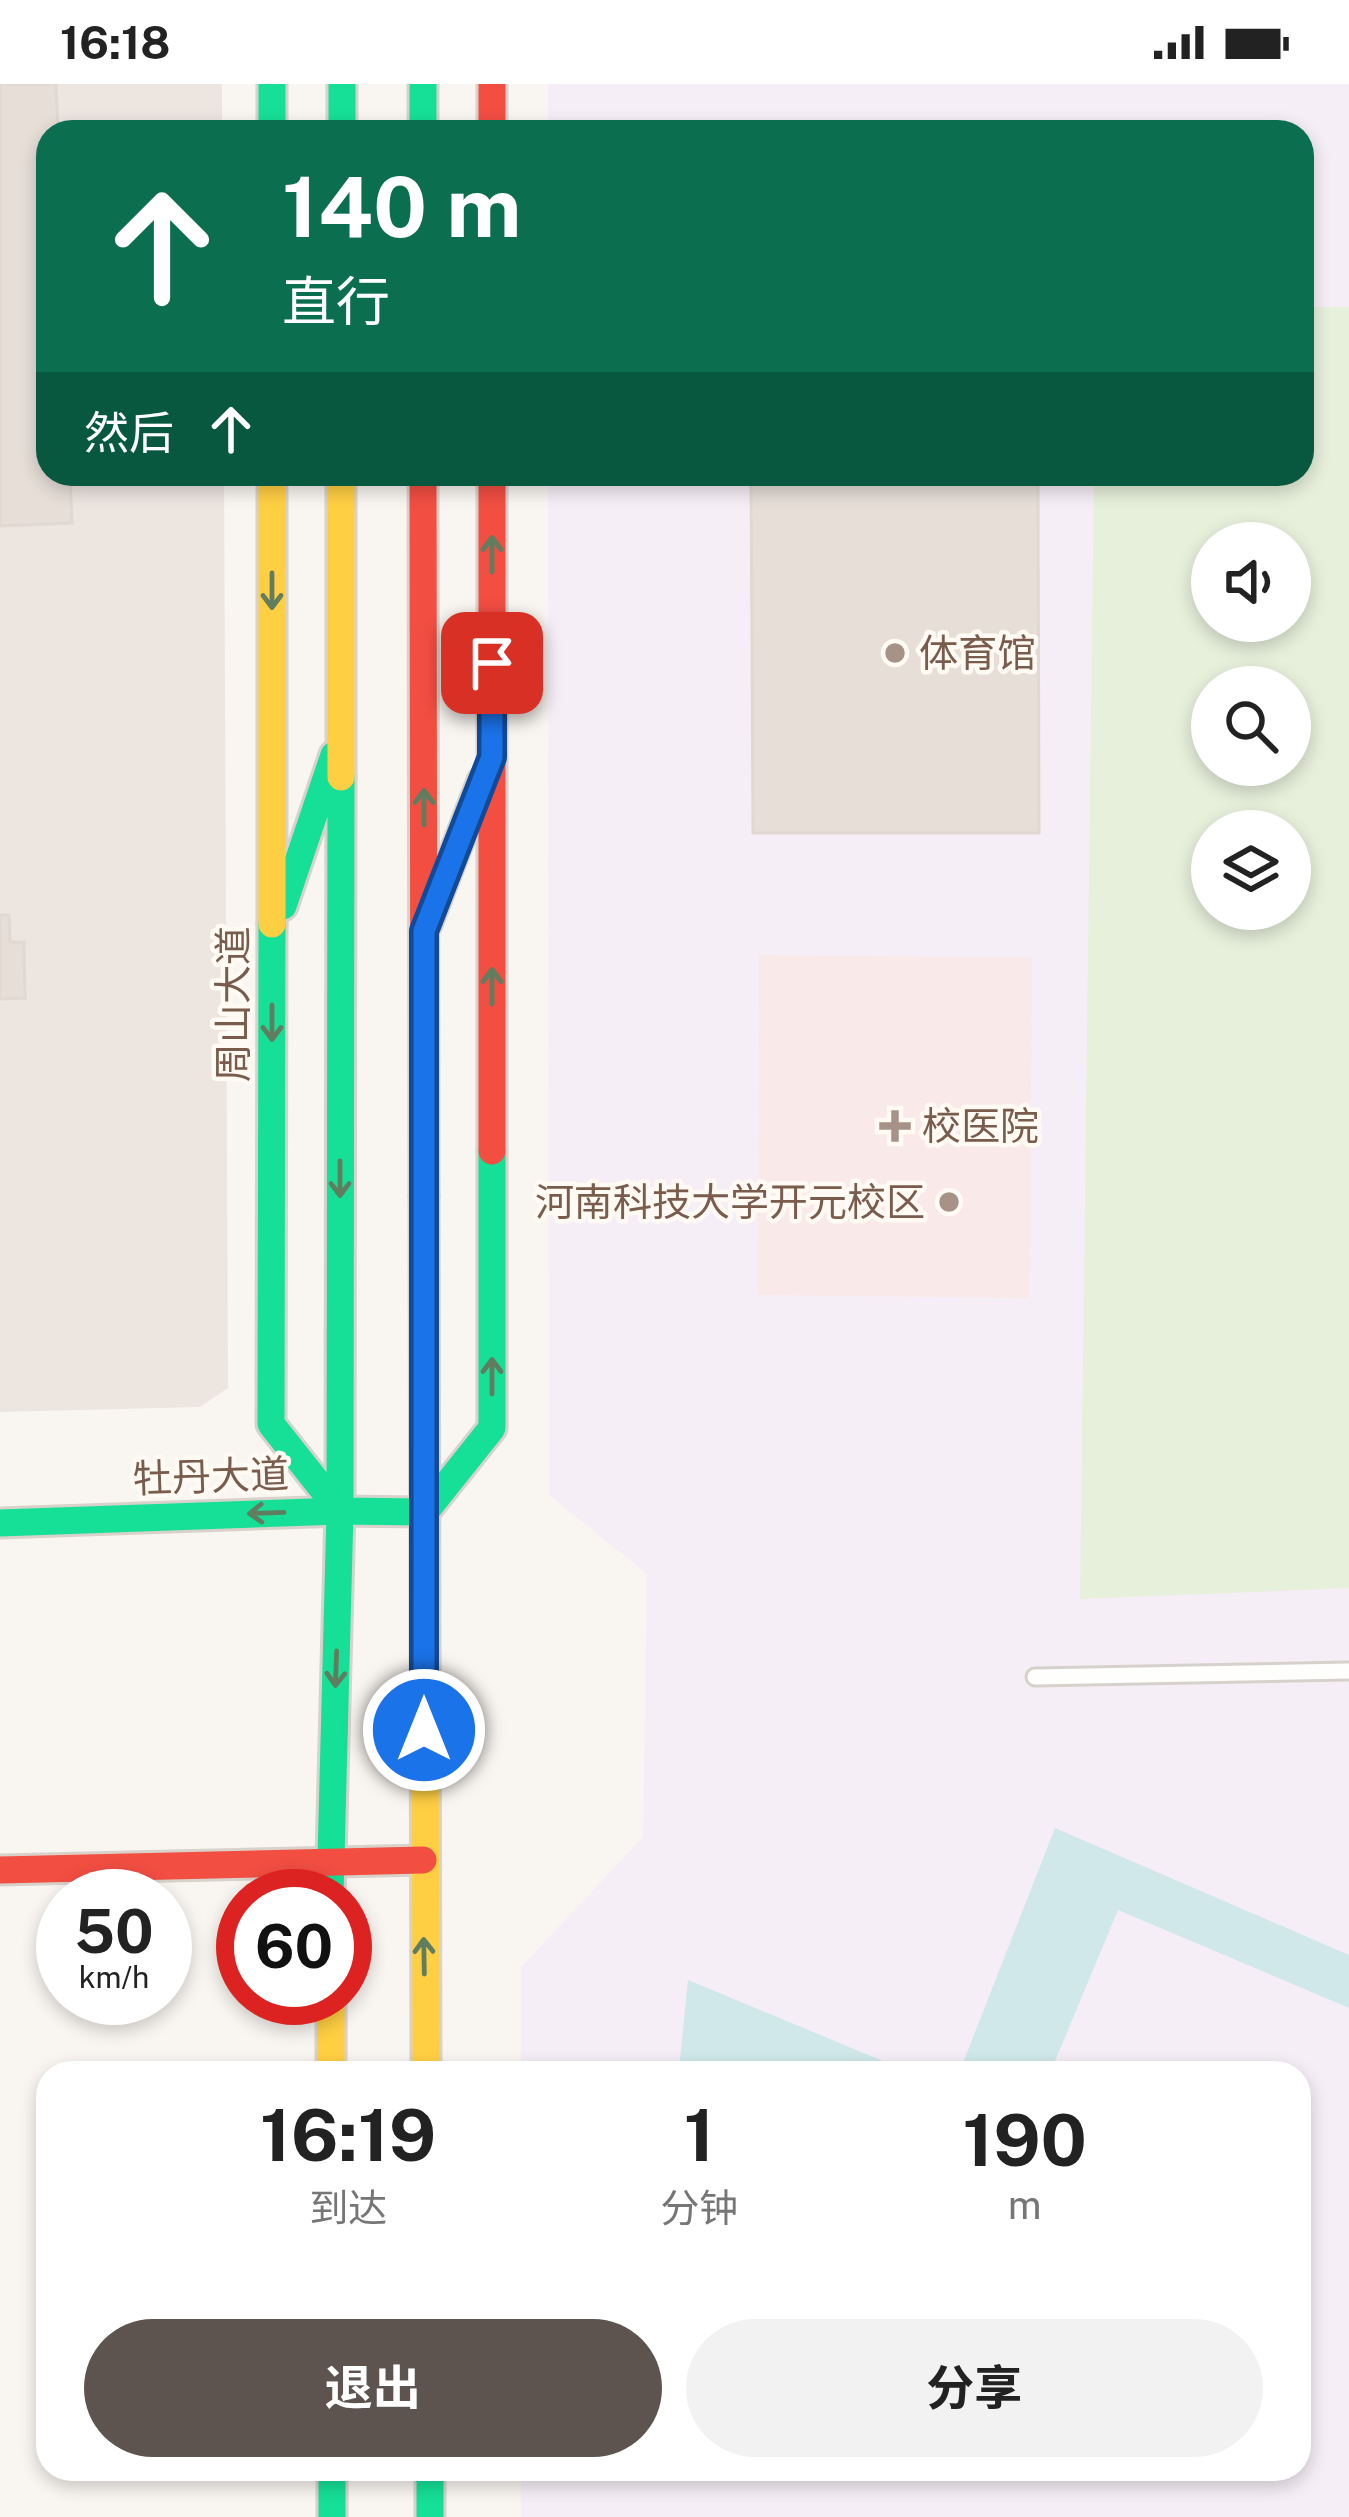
<!DOCTYPE html>
<html lang="zh">
<head>
<meta charset="utf-8">
<style>
	body { margin:0; font-family:"Public Sans","Noto Sans SC",sans-serif; background:#f2f2f2; color:#222; height:100vh; display:flex; flex-direction:column; font-size:45px; white-space:nowrap }
	* { box-sizing:border-box; margin:0 }
	p { font-size:39px; color:#767676 }
	.icon { flex:none; width:66px; height:66px; fill:none; stroke:currentColor; stroke-width:2; stroke-linecap:round; stroke-linejoin:round }
	.map { position:relative; flex:1; overflow:hidden }
	.sheet { position:absolute; left:36px; top:1977px; width:1275px; height:420px; display:flex; flex-direction:column; background:#fff; border-radius:36px; box-shadow:0 6px 18px #0003 }
	.sheet>* { flex:none }
	.hud { position:absolute; left:36px; top:36px; width:1278px; height:366px; border-radius:36px; box-shadow:0 6px 18px #0003; background:#0b6e4f; color:#fff; overflow:hidden }
	.fabs { position:absolute; left:1191px; top:438px; display:grid; gap:24px }
	.fabs a { display:grid; place-items:center; width:120px; height:120px; border-radius:50%; background:#fff; box-shadow:0 6px 18px #0003; font-size:60px }
	.speed { position:absolute; left:36px; top:1785px; display:flex; gap:24px; font-size:60px; font-weight:700; text-align:center }
	.speed>* { display:grid; place-content:center; width:156px; height:156px; border-radius:50%; background:#fff; box-shadow:0 6px 18px #0003; line-height:1 }
	.speed small { font-size:30px; font-weight:400 }
	.speed .limit { border:18px solid #d22; background:#fff; color:#111 }
	.pin { position:absolute; display:grid; place-items:center; width:102px; height:102px; color:#fff; margin:-51px; border-radius:24px; box-shadow:0 6px 18px #0006 }
	.me { position:absolute; width:132px; margin:-66px; rotate:0deg; stroke-linejoin:round; filter:drop-shadow(0 0 9px #0008) }
	.turn { display:flex; align-items:center; gap:42px; height:252px; padding:0 48px; font-size:54px }
	.turn .icon { width:156px; height:156px; stroke-width:2.5 }
	.turn b { display:block; font-size:84px; line-height:102px }
	.then { display:flex; align-items:center; height:114px; padding:0 48px; background:#0003; gap:24px; font-size:45px }
	.eta { display:flex; justify-content:space-evenly; align-items:center; height:204px; text-align:center }
	.eta b { font-size:72px; font-weight:700; line-height:84px }
	.primary-button { display:flex; gap:24px; margin-top:auto; padding:24px 48px }
	.primary-button a { flex:1; height:138px; border-radius:72px; background:#5d544f; color:#fff; font-size:48px; font-weight:700; line-height:138px; text-align:center }
	.primary-button a+a { background:#f2f2f2; color:#222 }
	.status { display:flex; justify-content:space-between; align-items:center; height:84px; padding:0 60px; background:#fff; direction:ltr }
	.status svg { height:33px; fill:currentColor }
	.map>svg:first-child { display:block }
	.industrial { fill:#ede5e0 }
	.education { fill:#f6eef6; fill-rule:evenodd }
	.medical { fill:#fae9e9 }
	.green { fill:#e7f0db; fill-rule:evenodd }
	.water { fill:#d0e8ea }
	.building { fill:#e6ded7; stroke:#e2d8d2; stroke-width:3 }
	.lines { fill:none; stroke-linecap:round; stroke-linejoin:round }
	.lane-casing { stroke:#d7d1cb; stroke-width:21 }
	.fast-casing { stroke:#d9d2cb; stroke-width:33 }
	.slow-casing { stroke:#d9d2cb; stroke-width:33 }
	.jam-casing { stroke:#d9d2cb; stroke-width:33 }
	.lane { stroke:#fefefd; stroke-width:15 }
	.fast { stroke:#16e098; stroke-width:27 }
	.slow { stroke:#ffcf43; stroke-width:27 }
	.jam { stroke:#f24e42; stroke-width:27 }
	.oneway { stroke:#617d60 }
	.route-casing { stroke:#114b97; stroke-width:30 }
	.route { stroke:#1a73e8; stroke-width:21 }
	.poi-dot { fill:#a69286; stroke:#fffaf3; stroke-width:4.5 }
	.labels { text-anchor:middle; stroke-width:9; stroke-linejoin:round; paint-order:stroke }
	.poi-label { font-size:39px; fill:#7a5c4d; stroke:#fffaf3; text-anchor:start }
	.street-label { font-size:39px; fill:#7a5c4d; stroke:#fffaf3 }
</style>
</head>
<body>
<div class="status"><b>16:18</b><svg viewBox="0 0 49 12"><path d="M0 12V9h3v3zM5 12V6h3v6zM10 12V3h3v9zM15 12V0h3v12zM26 1h20v11H26zM47 4h2v5h-2z"/></svg></div>
<div class="map">
<svg width="1349" height="2433" viewBox="0 0 1349 2433">
	<rect width="100%" height="100%" fill="#f9f5f0"/>
	<!-- industrial -->
	<path class="industrial" d="M 0,0 L 222,0 L 222,48 L 48,48 L 48,390 L 224,390 L 228,1304 L 200,1323 L 0,1328 Z"/>
	<!-- education -->
	<path class="education" d="M 548,0 L 1349,0 L 1349,2433 L 521,2433 L 521,2385 L 1299,2385 L 1299,1989 L 521,1989 L 521,1883 L 643,1753 L 647,1490 L 549,1411 L 548,390 L 1302,390 L 1302,48 L 548,48 ZM 1212,459 L 1290,459 L 1290,537 L 1212,537 ZM 1212,603 L 1290,603 L 1290,681 L 1212,681 ZM 1212,747 L 1290,747 L 1290,825 L 1212,825 Z"/>
	<!-- medical -->
	<path class="medical" d="M 759,871 L 1032,874 L 1030,1214 L 758,1211 Z"/>
	<!-- green -->
	<path class="green" d="M 1302,223 L 1349,223 L 1349,1504 L 1080,1515 L 1094,390 L 1302,390 ZM 1212,459 L 1290,459 L 1290,537 L 1212,537 ZM 1212,603 L 1290,603 L 1290,681 L 1212,681 ZM 1212,747 L 1290,747 L 1290,825 L 1212,825 Z"/>
	<!-- water -->
	<path class="water" d="M 1055,1744 L 1349,1871 L 1349,1924 L 1118,1826 L 1050,1989 L 959,1989 Z
		M 688,1896 L 912,1989 L 690,1989 L 679,1985 Z"/>
	<!-- building -->
	<path class="building" d="M 0,0 L 56,0 L 58,48 L 48,48 L 48,390 L 70,390 L 72,439 L 0,442 Z
		M 751,390 L 1038,390 L 1039,749 L 753,749 Z
		M 0,831 L 9,831 L 10,858 L 24,858 L 25,914 L 0,915 Z"/>
	<g class="lines">
		<!-- lane casing -->
		<g class="lane-casing">
			<path id="lane" d="M 1035,1593 L 1349,1587"/>
		</g>
		<!-- fast casing -->
		<g class="fast-casing">
			<path id="fast" d="M 272,0 L 272,48
				M 342,0 L 342,48
				M 423,0 L 423,48
				M 283,822 L 334,671
				M 272,840 L 271,1340 L 340,1427
				M 0,1439 L 340,1427 L 425,1428 L 492,1344 L 492,1067
				M 330,1812 L 340,1427 L 341,693
				M 332,2385 L 332,2433
				M 430,2385 L 430,2433"/>
		</g>
		<!-- slow casing -->
		<g class="slow-casing">
			<path id="slow" d="M 341,693 L 341,390
				M 272,840 L 272,390
				M 424,1112 L 426,1989
				M 331,1914 L 331,1989"/>
		</g>
		<!-- jam casing -->
		<g class="jam-casing">
			<path id="jam" d="M 492,0 L 492,48
				M 423,390 L 424,1112
				M 492,390 L 492,1067
				M 427,840 L 482,697
				M 0,1786 L 423,1776"/>
		</g>
		<!-- lane -->
		<use href="#lane" class="lane"/>
		<!-- fast -->
		<use href="#fast" class="fast"/>
		<!-- slow -->
		<use href="#slow" class="slow"/>
		<!-- jam -->
		<use href="#jam" class="jam"/>
	</g>
	<!-- one-way arrows -->
	<defs><path id="oneway-shaft" d="M-6 0H5M1.5-3L5.5 0L1.5 3" fill="none" stroke-width="1.6" stroke-linecap="round" stroke-linejoin="round" transform="scale(3)"/></defs>
	<g class="oneway">
		<use href="#oneway-shaft" transform="translate(492 470) rotate(-90)"/>
		<use href="#oneway-shaft" transform="translate(272 507) rotate(90)"/>
		<use href="#oneway-shaft" transform="translate(424 723) rotate(-90)"/>
		<use href="#oneway-shaft" transform="translate(492 902) rotate(-90)"/>
		<use href="#oneway-shaft" transform="translate(272 939) rotate(90)"/>
		<use href="#oneway-shaft" transform="translate(340 1095) rotate(90)"/>
		<use href="#oneway-shaft" transform="translate(492 1292) rotate(-90)"/>
		<use href="#oneway-shaft" transform="translate(266 1429) rotate(178)"/>
		<use href="#oneway-shaft" transform="translate(336 1585) rotate(92)"/>
		<use href="#oneway-shaft" transform="translate(424 1872) rotate(-91)"/>
	</g>
	<g class="lines">
		<!-- route casing -->
		<g class="route-casing">
			<path id="route" d="M 424,1646 L 424,847 L 492,673 L 492,579"/>
		</g>
		<!-- route -->
		<use href="#route" class="route"/>
	</g>
	<!-- markers -->
	<g class="poi-dot">
		<circle cx="895" cy="569" r="12"/>
		<path d="M889 1024h12v12h12v12h-12v12h-12v-12h-12v-12h12z"/>
		<circle cx="949" cy="1118" r="12"/>
	</g>
	<g class="labels">
		<!-- poi labels -->
		<g class="poi-label">
			<text x="919" y="583">体育馆</text>
			<text x="922" y="1056">校医院</text>
			<text x="925" y="1132" text-anchor="end">河南科技大学开元校区</text>
		</g>
		<!-- street labels -->
		<g class="street-label">
			<text transform="translate(233 920) rotate(-90)" y="14">周山大道</text>
			<text transform="translate(211 1392) rotate(-2)" y="14">牡丹大道</text>
		</g>
	</g>
</svg>
<div class="fabs">
<a><svg class="icon" aria-label="sound" viewBox="0 0 24 24"><path d="M4 9h4l5-4v14l-5-4H4zM17 9q2 3 0 6"/></svg></a>
<a><svg class="icon" aria-label="search" viewBox="0 0 24 24"><circle cx="10" cy="10" r="6"/><path d="M15 15l6 6"/></svg></a>
<a><svg class="icon" aria-label="layers" viewBox="0 0 24 24"><path d="M12 4l9 5-9 5-9-5zM3 14l9 5 9-5"/></svg></a>
</div>
<div class="speed"><div>50<small>km/h</small></div><div class="limit">60</div></div>
<div class="pin" style="left:492px;top:579px;background:#d93025"><svg class="icon" aria-label="arrive" viewBox="0 0 24 24"><path d="M6 21V4h12l-3 4 3 4H6"/></svg></div>
<svg class="me" style="left:424px;top:1646px" viewBox="-20 -20 40 40"><circle r="17" fill="#1a73e8" stroke="#fff" stroke-width="3"/><path d="M0-11L8 9 0 5-8 9z" fill="#fff"/></svg>
<div class="hud">
<div class="turn"><svg class="icon" aria-label="ahead" viewBox="0 0 24 24"><path d="M12 20V5M6 11l6-6 6 6"/></svg><div><b>140 m</b>直行</div></div>
<div class="then">然后<svg class="icon" aria-label="ahead" viewBox="0 0 24 24"><path d="M12 20V5M6 11l6-6 6 6"/></svg></div>
</div>
<section class="sheet">
<div class="eta">
<div><b>16:19</b><p>到达</p></div>
<div><b>1</b><p>分钟</p></div>
<div><b>190</b><p>m</p></div>
</div>
<div class="primary-button"><a>退出</a><a>分享</a></div>
</section>
</div>
</body>
</html>
